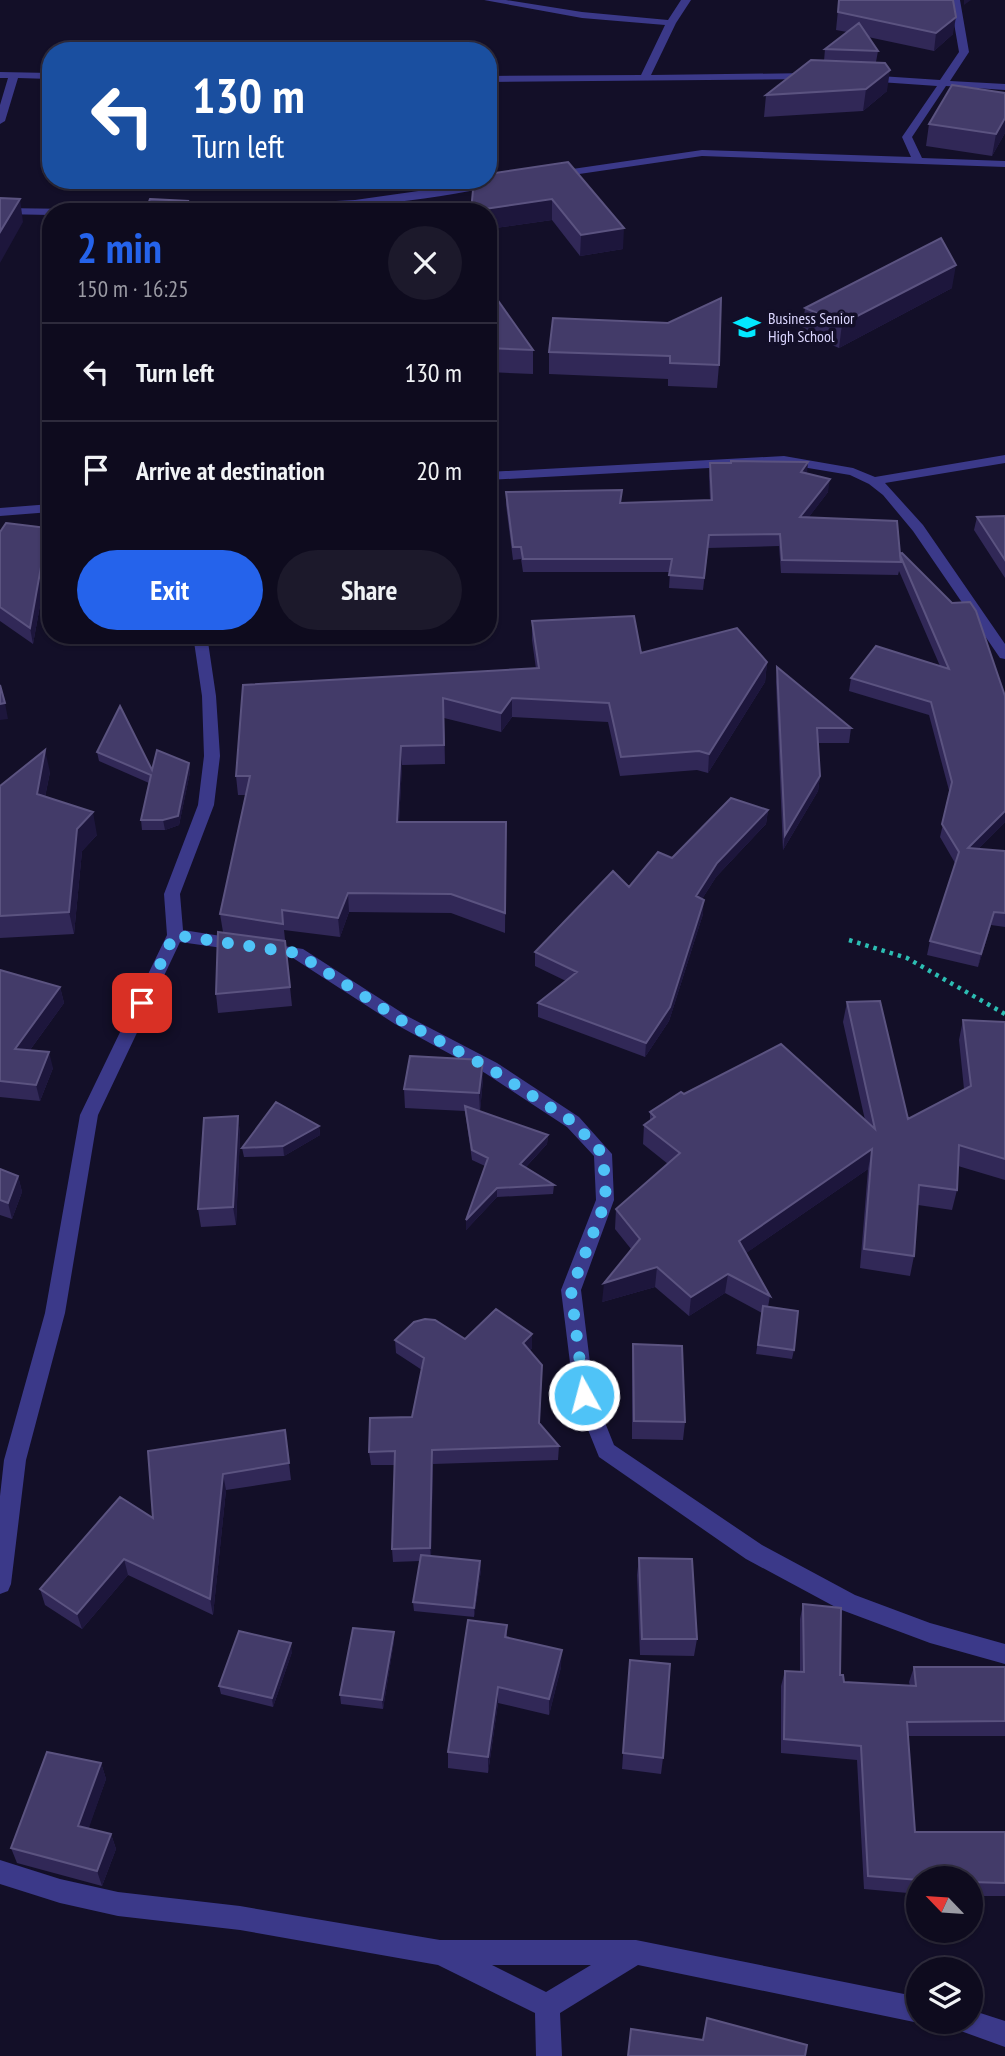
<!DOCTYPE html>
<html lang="en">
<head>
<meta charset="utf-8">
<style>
	body { margin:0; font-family:"PT Sans Narrow",sans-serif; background:#1c192b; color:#f1f3f6; height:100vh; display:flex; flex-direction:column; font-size:26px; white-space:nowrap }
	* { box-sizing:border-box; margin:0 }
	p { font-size:23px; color:#9b9ba4 }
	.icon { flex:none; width:38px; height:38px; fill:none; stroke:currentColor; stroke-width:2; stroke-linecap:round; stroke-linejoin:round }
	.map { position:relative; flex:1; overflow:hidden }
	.details { position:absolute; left:42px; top:203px; width:455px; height:441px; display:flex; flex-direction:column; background:#0e0b1e; border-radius:28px; box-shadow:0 2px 5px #0004,0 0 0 2px #2e2b3c }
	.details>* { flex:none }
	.top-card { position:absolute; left:42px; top:42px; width:455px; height:147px; border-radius:28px; box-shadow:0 2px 5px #0004,0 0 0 2px #2e2b3c; background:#1a4fa0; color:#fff; overflow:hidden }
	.needle { width:46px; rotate:295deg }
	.fabs { position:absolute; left:906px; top:1866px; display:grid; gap:14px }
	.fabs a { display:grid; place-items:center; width:77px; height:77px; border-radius:50%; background:#0e0b1e; box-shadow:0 2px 5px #0004,0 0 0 2px #2e2b3c; font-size:35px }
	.pin { position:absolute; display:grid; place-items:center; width:60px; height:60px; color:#fff; margin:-30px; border-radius:14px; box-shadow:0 4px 10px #0006 }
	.me { position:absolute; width:77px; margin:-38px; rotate:353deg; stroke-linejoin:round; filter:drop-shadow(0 0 5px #0008) }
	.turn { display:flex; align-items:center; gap:24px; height:147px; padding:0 35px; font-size:32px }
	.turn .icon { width:91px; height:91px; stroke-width:2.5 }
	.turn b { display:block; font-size:49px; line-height:60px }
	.round { display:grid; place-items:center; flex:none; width:74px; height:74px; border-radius:37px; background:#1c192b }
	.summary { display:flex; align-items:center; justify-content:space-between; height:119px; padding:0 35px }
	h1 { font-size:42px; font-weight:700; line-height:52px; color:#2563eb }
	.cta { display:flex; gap:14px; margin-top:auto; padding:14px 35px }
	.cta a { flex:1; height:80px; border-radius:42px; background:#2563eb; color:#fff; font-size:28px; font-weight:700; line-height:80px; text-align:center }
	.cta a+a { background:#1c192b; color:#f1f3f6 }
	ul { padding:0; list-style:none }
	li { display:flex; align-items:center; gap:21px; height:98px; padding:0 35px; border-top:2px solid #2e2b3c }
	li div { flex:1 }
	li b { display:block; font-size:26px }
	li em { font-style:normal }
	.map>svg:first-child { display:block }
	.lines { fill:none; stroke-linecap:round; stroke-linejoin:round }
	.path { stroke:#2cbeb3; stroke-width:4.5; stroke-dasharray:3.5 5; stroke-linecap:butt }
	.lane { fill:#3b3989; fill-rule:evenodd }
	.street { fill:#3b3989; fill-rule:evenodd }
	.wall { fill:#312857 }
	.shaded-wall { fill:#1d163c }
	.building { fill:#433b69; stroke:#5b5380; stroke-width:2 }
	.route { stroke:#4fc3f7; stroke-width:12; stroke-dasharray:0 21.6 }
	.labels { text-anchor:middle; stroke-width:7; stroke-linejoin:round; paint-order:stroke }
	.far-poi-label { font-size:16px; fill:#dbd6ff; stroke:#130f28; text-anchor:start }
</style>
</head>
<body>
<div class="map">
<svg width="1005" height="2056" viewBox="0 0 1005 2056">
	<rect width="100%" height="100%" fill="#130f28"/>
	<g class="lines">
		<!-- path -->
		<path class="path" d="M 849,940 L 907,958 L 1005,1014"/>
		<!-- lane -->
		<path class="lane" d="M 484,0 L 506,0 L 582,12 L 668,20 L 681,0 L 691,0 L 676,23 L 651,75 L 813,73 L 818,76 L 813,79 L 488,82 L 488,76 L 641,75 L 665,25 L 582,18 Z
			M 950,0 L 960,0 L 969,52 L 950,81 L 1005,84 L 1005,90 L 946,86 L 912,137 L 922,158 L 1005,161 L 1005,167 L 702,156 L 552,178 L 547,175 L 552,172 L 702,150 L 911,157 L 902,137 L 937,86 L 865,81 L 860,78 L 865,75 L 940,80 L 959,52 Z
			M 0,72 L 51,73 L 51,79 L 18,78 L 5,121 L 0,124 L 0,105 L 8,78 L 0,78 Z
			M 496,180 L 500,181 L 500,185 C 396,208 284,212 179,212 L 184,209 L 355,200 Z
			M 0,208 L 77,209 L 82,212 L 51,212 L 51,215 L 0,214 Z"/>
		<!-- street -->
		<path class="street" d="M 1005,455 L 1005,463 L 885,483 L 923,525 L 1005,644 L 1005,659 L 1000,658 L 913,531 L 883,495 L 869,484 L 850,475 L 784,464 L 488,480 L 488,472 L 784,456 L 853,468 L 875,477 Z
			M 51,504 L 51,512 L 0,516 L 0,508 Z
			M 193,635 L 207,635 L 216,696 L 220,756 L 214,805 L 180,894 L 183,930 L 303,949 L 407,1016 L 497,1063 L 579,1117 L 612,1154 L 614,1200 L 581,1290 L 594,1395 L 614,1445 L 762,1545 L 855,1595 L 930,1623 L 1005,1644 L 1005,1664 L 930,1643 L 839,1609 L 746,1559 L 599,1457 L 574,1395 L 561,1290 L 596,1200 L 594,1156 L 567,1127 L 485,1073 L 395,1024 L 293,958 L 180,942 L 98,1115 L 65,1313 L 26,1460 L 11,1584 L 8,1591 L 0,1594 L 0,1496 L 4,1460 L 45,1313 L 80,1115 L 167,935 L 164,894 L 198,805 L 204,756 L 202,696 Z
			M 0,1860 L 60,1879 L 118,1892 L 240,1906 L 440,1940 L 636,1940 L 919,1997 L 919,2021 L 923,2021 L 919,2023 L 638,1965 L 560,2013 L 562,2056 L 536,2056 L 535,2013 L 438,1965 L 240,1930 L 118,1916 L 60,1903 L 0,1884 ZM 492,1965 L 591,1965 L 546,1992 Z
			M 971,2010 L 1005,2021 L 1005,2047 L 958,2030 L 954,2021 L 971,2021 Z"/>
	</g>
	<!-- wall -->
	<path class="wall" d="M 839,0 L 953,34 L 934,51 L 868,37 L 878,51 L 876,62 L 887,91 L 863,111 L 764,117 L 766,95 L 824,61 L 825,49 L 847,32 L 836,30 Z
		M 1005,93 L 1005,133 L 992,156 L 926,146 L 929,124 Z
		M 568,162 L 623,249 L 580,256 L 552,220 L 488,229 L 488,212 Z
		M 488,287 L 490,300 L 533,350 L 533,374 L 488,372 Z
		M 952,288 L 839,348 L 802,332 L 805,308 Z
		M 553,318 L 719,365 L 717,388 L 668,386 L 668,379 L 549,374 L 549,352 Z
		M 710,463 L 807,473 L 828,492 L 808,518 L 900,554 L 1005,696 L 1005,822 L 978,849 L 1005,851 L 1005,927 L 991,925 L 978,967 L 927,955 L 930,941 L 955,863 L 940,837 L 950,794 L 929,715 L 849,691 L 851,678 L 940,666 L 899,571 L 898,575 L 781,573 L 779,546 L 708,548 L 703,590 L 669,588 L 670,572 L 523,572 L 521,559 L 513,560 L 506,505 L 506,492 L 621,503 L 710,500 L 709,476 Z
		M 1005,516 L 1005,578 L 974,530 L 977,517 Z
		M 48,528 L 51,545 L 33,644 L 0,621 L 0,532 Z
		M 532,621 L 641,653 L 767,662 L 765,682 L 708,773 L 697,770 L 620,776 L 608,722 L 512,717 L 501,732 L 444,718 L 445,764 L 402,765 L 399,822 L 506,822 L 505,933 L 451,913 L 349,912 L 340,937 L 284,930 L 292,1006 L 218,1013 L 216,994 L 223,932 L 220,914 L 246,795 L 238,795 L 236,776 L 243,685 L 536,669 L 532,640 Z
		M 777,667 L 851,728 L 849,743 L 818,743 L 820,776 L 818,791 L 783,850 L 776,682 Z
		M 97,752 L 152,770 L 189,763 L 190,772 L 179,825 L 165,830 L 142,830 L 141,820 L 149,783 L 99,761 Z
		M 50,772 L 45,797 L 97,835 L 82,851 L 74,934 L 0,938 L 0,786 Z
		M 768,810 L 766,824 L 716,877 L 702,899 L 703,914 L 669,1021 L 645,1057 L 538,1017 L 538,1003 L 566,981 L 535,966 L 535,952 L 672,858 Z
		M 0,970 L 60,987 L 64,1003 L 30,1050 L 53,1068 L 40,1101 L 0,1097 Z
		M 847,1002 L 908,1119 L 964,1089 L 959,1040 L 963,1020 L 1005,1022 L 1005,1180 L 958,1166 L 957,1190 L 952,1210 L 918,1205 L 914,1256 L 910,1276 L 860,1268 L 868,1169 L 746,1253 L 770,1296 L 768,1307 L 794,1350 L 792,1359 L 756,1354 L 762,1313 L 725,1293 L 689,1316 L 655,1287 L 602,1302 L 631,1249 L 615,1229 L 616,1209 L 668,1164 L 643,1144 L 644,1125 L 650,1120 L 650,1112 L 684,1094 L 865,1120 L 843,1022 Z
		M 483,1060 L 483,1079 L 480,1111 L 548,1135 L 547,1144 L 526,1167 L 554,1185 L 553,1194 L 497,1197 L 466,1230 L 466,1220 L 485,1166 L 472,1160 L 465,1111 L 405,1108 L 404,1089 Z
		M 238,1116 L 240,1135 L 236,1225 L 201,1227 L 198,1209 Z
		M 319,1126 L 320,1135 L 284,1156 L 244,1157 L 242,1148 Z
		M 0,1169 L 18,1176 L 22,1192 L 12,1219 L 0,1215 Z
		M 532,1334 L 532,1348 L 529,1351 L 542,1379 L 539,1424 L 559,1446 L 558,1460 L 433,1464 L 431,1556 L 480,1561 L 481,1570 L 474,1617 L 414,1611 L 413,1602 L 420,1561 L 393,1562 L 392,1549 L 395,1465 L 371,1465 L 369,1452 L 412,1417 L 422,1370 L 396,1353 L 395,1340 L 465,1339 Z
		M 633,1344 L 685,1422 L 683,1440 L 632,1439 L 632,1362 Z
		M 285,1430 L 291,1480 L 226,1490 L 213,1615 L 128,1575 L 82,1629 L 45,1605 L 40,1589 L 153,1518 Z
		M 639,1558 L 697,1639 L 694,1656 L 640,1655 L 637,1575 Z
		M 803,1604 L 844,1682 L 910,1686 L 909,1682 L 914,1667 L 1005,1667 L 1005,1736 L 908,1736 L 915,1832 L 1005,1832 L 1005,1896 L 971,1896 L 971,1878 L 919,1878 L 919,1894 L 864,1889 L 857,1760 L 781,1753 L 781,1686 L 785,1671 L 800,1672 L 800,1619 Z
		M 507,1625 L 507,1637 L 561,1667 L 549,1715 L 498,1703 L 488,1773 L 448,1768 L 448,1752 Z
		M 394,1641 L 383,1709 L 341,1704 L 340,1695 Z
		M 292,1652 L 273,1707 L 221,1694 L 219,1686 Z
		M 630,1660 L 663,1758 L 661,1774 L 622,1769 Z
		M 101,1763 L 106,1779 L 88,1829 L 111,1834 L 116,1849 L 102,1886 L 17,1863 L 11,1848 Z"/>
	<!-- shaded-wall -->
	<path class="shaded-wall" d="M 964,0 L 971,0 L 964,5 Z
		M 956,17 L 953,34 L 934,51 L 936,33 Z
		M 890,70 L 887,91 L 863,111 L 866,89 Z
		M 1005,118 L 1005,133 L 992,156 L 996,134 Z
		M 20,199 L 23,222 L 0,263 L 0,232 Z
		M 552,199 L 552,220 L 488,229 L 488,212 L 471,212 Z
		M 188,201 L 190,212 L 184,212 Z
		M 624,228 L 623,249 L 580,256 L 581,235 Z
		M 956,265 L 952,288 L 839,348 L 842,324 Z
		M 488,290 L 490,290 L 490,314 L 488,314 Z
		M 808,462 L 807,474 L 801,472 Z
		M 830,479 L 828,492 L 799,530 L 800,517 Z
		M 48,528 L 51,545 L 33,644 L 30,628 Z
		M 767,662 L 765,682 L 708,773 L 709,754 Z
		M 512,698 L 512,717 L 501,732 L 501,713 Z
		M 5,703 L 8,719 L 0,720 L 0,704 Z
		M 401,746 L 402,765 L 398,841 L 397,822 Z
		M 45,750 L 50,772 L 41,817 L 37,794 Z
		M 189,763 L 190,772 L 179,825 L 165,830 L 163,820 Z
		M 820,776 L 818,791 L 783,850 L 785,835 Z
		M 768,810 L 766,824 L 716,877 L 695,910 L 696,896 L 717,863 Z
		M 1005,811 L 1005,822 L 965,862 L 968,848 Z
		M 93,812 L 97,835 L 82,851 L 74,934 L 69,912 L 77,829 Z
		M 348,893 L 349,912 L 340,937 L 338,918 Z
		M 704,900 L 703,914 L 669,1021 L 645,1057 L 646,1043 Z
		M 994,912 L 991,925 L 978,967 L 981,954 Z
		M 60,987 L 64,1003 L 19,1065 L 15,1049 Z
		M 49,1052 L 53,1068 L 40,1101 L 36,1085 Z
		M 483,1060 L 483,1079 L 480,1112 L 479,1093 Z
		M 238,1116 L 240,1135 L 236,1225 L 233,1207 Z
		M 319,1126 L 320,1135 L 284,1156 L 283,1146 Z
		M 548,1135 L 547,1144 L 520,1173 L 520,1164 Z
		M 872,1149 L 868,1169 L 736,1260 L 739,1241 Z
		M 18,1176 L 22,1192 L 12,1219 L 8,1203 Z
		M 497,1188 L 497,1197 L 466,1230 L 466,1220 Z
		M 657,1267 L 655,1287 L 602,1302 L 604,1283 Z
		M 728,1274 L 725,1293 L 689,1316 L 691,1297 Z
		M 532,1334 L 532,1348 L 523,1357 L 523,1343 Z
		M 432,1450 L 433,1464 L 431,1561 L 430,1548 Z
		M 223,1474 L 226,1490 L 213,1615 L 210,1599 Z
		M 124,1559 L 128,1575 L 82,1629 L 77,1614 Z
		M 480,1561 L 481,1570 L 474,1617 L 474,1608 Z
		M 394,1632 L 394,1641 L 383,1709 L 382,1700 Z
		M 291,1643 L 292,1652 L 273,1707 L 272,1698 Z
		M 562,1650 L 561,1667 L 549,1715 L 549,1699 Z
		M 498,1687 L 498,1703 L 488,1773 L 488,1757 Z
		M 101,1763 L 106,1779 L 84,1842 L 78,1826 Z
		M 111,1834 L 116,1849 L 102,1886 L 97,1871 Z"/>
	<!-- building -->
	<path class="building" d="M 839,0 L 953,0 L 956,17 L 936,33 L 838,12 Z
		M 859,23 L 878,51 L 825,49 Z
		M 811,60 L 885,63 L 890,70 L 866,89 L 766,95 Z
		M 952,85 L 1005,93 L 1005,118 L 996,134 L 929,124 Z
		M 568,162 L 624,228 L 581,235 L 552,199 L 471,211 L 474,180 L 488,180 L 488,174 Z
		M 0,198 L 20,199 L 0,232 Z
		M 150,199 L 188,201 L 184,212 L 145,212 Z
		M 379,207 L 432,208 L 434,212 L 382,212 Z
		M 941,238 L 956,265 L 842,324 L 805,308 Z
		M 492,292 L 533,350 L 488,348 L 488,311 Z
		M 721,298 L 719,365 L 670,363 L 670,356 L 549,352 L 553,318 L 668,323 Z
		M 731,461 L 808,462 L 801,472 L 830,479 L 800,517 L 897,521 L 900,554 L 902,553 L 952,603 L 970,602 L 976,611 L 1005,696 L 1005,811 L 968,848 L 1005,851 L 1005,913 L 994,912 L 981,954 L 930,941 L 959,852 L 942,824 L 952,782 L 931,702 L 851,678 L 876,646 L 949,669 L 900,555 L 901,562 L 782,560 L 780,534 L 709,535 L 704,578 L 669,575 L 672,559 L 523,559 L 521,547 L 513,547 L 506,492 L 622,490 L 620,503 L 712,500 L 710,463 L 731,463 Z
		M 1005,516 L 1005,560 L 977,517 Z
		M 6,523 L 48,528 L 30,628 L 0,607 L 0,532 Z
		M 634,616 L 641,653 L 737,628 L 767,662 L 709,754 L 699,751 L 621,757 L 609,703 L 512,698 L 501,713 L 443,698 L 444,745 L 401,746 L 397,822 L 506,822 L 505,913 L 451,894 L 348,893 L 338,918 L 282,910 L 283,924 L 220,914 L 250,776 L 236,776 L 243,685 L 539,668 L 532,621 Z
		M 777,667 L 851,728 L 817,728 L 820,776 L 785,835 Z
		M 0,685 L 5,703 L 0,704 Z
		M 120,706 L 152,770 L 157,750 L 189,763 L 178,816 L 163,820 L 141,820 L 151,775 L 97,752 Z
		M 45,750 L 37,794 L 93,812 L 77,829 L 69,912 L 0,916 L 0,786 Z
		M 731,798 L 768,810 L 717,863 L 696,896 L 704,900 L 670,1007 L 646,1043 L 538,1003 L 577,972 L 535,952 L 613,871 L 629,887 L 658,852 L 672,858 Z
		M 218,932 L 285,941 L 290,987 L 216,994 Z
		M 0,970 L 60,987 L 15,1049 L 49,1052 L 36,1085 L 0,1081 Z
		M 880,1001 L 908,1119 L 971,1086 L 963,1020 L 1005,1022 L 1005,1159 L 959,1145 L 957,1190 L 919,1185 L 914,1256 L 864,1249 L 872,1149 L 739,1241 L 770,1296 L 728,1274 L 691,1297 L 657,1267 L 604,1283 L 640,1239 L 616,1209 L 680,1153 L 644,1125 L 655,1117 L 650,1112 L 681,1092 L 684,1094 L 781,1044 L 875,1129 L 847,1002 Z
		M 410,1056 L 483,1060 L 479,1093 L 404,1089 Z
		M 276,1102 L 319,1126 L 283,1146 L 242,1148 Z
		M 465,1106 L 548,1135 L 520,1164 L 554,1185 L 497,1188 L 466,1220 L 488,1158 L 472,1150 Z
		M 238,1116 L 233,1207 L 198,1209 L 204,1118 Z
		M 0,1169 L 18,1176 L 8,1203 L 0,1200 Z
		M 763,1306 L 798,1311 L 794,1350 L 758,1345 Z
		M 496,1309 L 532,1334 L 523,1343 L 542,1365 L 539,1423 L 559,1446 L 432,1450 L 430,1548 L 392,1549 L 395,1451 L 369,1452 L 370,1418 L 412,1417 L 424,1358 L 395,1340 L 414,1322 L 425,1319 L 435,1320 L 465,1339 Z
		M 633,1344 L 682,1346 L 685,1422 L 634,1421 Z
		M 285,1430 L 289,1463 L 223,1474 L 210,1599 L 124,1559 L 77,1614 L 40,1589 L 120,1497 L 153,1518 L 148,1451 Z
		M 421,1555 L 480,1561 L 474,1608 L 413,1602 Z
		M 639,1558 L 692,1559 L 697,1639 L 642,1639 Z
		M 803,1604 L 841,1608 L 840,1675 L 843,1675 L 844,1682 L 916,1686 L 914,1667 L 1005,1667 L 1005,1721 L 907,1722 L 915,1832 L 1005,1832 L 1005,1883 L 971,1882 L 971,1878 L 919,1878 L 919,1880 L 868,1876 L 861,1746 L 784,1739 L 785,1671 L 804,1672 Z
		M 468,1620 L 507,1625 L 505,1637 L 562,1650 L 549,1699 L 498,1687 L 488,1757 L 448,1752 Z
		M 353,1628 L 394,1632 L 382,1700 L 340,1695 Z
		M 239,1631 L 291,1643 L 272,1698 L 219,1686 Z
		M 630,1660 L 670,1664 L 663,1758 L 623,1753 Z
		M 47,1752 L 101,1763 L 78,1826 L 111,1834 L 97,1871 L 11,1848 Z
		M 707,2018 L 807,2045 L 805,2056 L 628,2056 L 631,2029 L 703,2040 Z"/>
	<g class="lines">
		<!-- route -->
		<path class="route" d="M 142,1003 L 174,935 L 297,953 L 401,1020 L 491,1069 L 573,1122 L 603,1154 L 606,1200 L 571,1290 L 584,1395"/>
	</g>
	<!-- icons -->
	<defs>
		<g id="school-bare" transform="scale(2.1)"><path d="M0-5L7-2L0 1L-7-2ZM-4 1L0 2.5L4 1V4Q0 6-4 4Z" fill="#02e8ff" stroke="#130f28" stroke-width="2.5" paint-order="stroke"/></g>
	</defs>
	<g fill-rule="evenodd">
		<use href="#school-bare" x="747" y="327"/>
	</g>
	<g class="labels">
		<!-- far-poi labels -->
		<g class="far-poi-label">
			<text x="768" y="324">Business Senior<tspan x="768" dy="18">High School</tspan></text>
		</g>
	</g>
</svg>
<div class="fabs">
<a><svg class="needle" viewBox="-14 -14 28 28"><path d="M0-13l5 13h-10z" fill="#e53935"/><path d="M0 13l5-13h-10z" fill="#9b9ba4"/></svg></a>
<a><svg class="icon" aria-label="layers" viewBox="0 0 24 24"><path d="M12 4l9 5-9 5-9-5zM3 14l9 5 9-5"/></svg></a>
</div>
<div class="pin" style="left:142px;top:1003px;background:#d93025"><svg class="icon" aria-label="arrive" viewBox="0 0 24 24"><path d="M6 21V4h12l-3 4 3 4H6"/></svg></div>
<svg class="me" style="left:584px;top:1395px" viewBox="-20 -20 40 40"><circle r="17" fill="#4fc3f7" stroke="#fff" stroke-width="3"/><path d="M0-11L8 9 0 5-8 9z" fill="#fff"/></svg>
<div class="top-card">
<div class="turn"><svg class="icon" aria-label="left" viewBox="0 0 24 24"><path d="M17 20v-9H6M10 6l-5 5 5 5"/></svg><div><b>130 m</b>Turn left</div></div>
</div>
<section class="details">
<div class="summary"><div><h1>2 min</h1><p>150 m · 16:25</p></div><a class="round"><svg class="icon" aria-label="close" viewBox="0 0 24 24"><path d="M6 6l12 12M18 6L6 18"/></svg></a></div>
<ul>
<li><svg class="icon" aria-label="left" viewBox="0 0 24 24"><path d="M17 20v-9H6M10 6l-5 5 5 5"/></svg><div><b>Turn left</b></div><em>130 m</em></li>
<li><svg class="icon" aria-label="arrive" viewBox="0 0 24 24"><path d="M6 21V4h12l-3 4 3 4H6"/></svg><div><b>Arrive at destination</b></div><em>20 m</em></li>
</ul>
<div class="cta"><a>Exit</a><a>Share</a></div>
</section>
</div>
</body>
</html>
